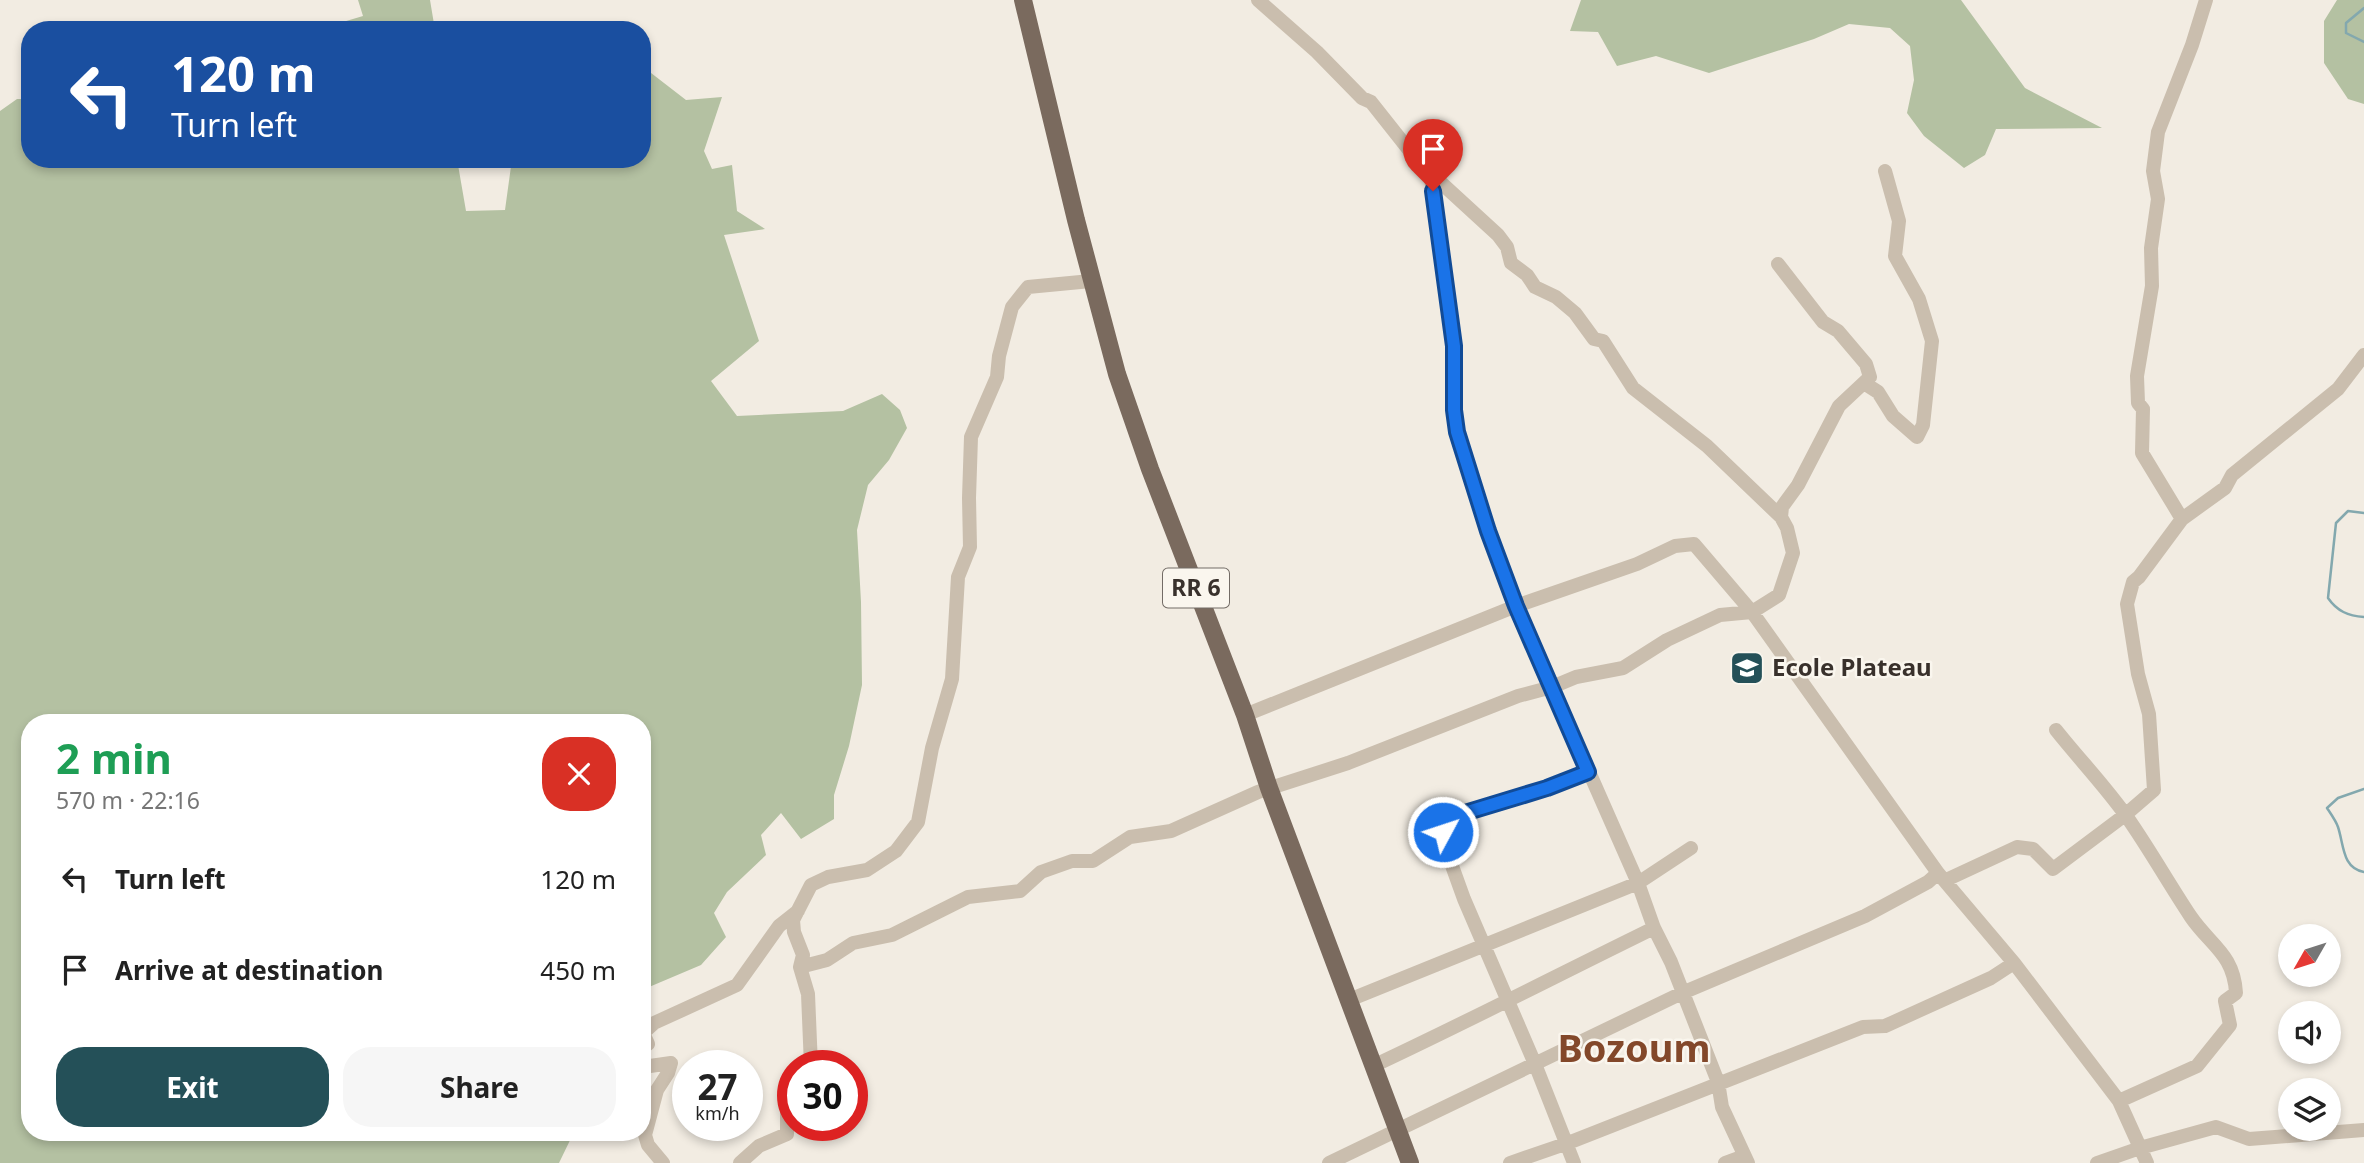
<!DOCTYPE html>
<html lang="en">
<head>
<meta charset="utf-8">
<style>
	body { margin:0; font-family:"Noto Sans",sans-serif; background:#f6f6f6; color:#222; height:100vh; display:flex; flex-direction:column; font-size:26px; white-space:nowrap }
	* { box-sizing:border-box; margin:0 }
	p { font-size:23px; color:#767676 }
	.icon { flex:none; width:38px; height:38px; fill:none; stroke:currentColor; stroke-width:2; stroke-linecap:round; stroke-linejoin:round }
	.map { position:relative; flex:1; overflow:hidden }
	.panel { position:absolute; left:21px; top:714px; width:630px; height:427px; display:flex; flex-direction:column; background:#fff; border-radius:28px; box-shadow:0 4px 10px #0003 }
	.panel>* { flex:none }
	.hud { position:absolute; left:21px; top:21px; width:630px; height:147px; border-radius:28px; box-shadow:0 4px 10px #0003; background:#1a4fa0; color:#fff; overflow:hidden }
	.needle { width:46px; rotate:231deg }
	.buttons { position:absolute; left:2278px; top:924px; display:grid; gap:14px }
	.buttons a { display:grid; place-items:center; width:63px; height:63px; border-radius:50%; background:#fff; box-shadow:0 4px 10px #0003; font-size:35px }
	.speed { position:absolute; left:672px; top:1050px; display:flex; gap:14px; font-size:35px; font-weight:700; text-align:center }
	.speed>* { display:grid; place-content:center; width:91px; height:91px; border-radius:50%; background:#fff; box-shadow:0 4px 10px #0003; line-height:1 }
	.speed small { font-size:18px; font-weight:400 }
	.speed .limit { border:10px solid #d22; background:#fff; color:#111 }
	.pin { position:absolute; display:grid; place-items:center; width:60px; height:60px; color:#fff; margin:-72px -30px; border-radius:50% 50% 50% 0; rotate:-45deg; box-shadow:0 0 7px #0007 }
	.pin .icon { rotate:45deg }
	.me { position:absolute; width:77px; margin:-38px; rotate:50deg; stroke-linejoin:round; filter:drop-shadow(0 0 5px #0008) }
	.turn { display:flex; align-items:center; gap:24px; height:147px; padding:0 35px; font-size:32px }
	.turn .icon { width:91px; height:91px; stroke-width:2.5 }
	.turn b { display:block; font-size:49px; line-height:60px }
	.round { display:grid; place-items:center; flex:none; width:74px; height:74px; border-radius:28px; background:#f6f6f6 }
	.summary { display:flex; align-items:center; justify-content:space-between; height:119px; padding:0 35px }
	h1 { font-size:42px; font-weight:700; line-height:52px; color:#1e9e55 }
	.primary-button { display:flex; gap:14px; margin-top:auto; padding:14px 35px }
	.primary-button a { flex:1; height:80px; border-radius:28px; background:#245058; color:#fff; font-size:28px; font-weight:700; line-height:80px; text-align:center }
	.primary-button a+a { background:#f6f6f6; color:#222 }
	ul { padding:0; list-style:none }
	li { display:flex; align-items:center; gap:21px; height:91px; padding:0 35px }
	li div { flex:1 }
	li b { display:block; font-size:26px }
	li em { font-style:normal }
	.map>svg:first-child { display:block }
	.green { fill:#b4c1a2 }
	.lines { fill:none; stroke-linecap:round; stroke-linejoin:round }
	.stream { stroke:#83a8ae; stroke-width:2.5 }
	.minor { stroke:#cabeae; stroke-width:14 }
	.major { stroke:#7a6a5e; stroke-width:18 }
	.route-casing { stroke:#114b97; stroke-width:18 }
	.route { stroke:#1a73e8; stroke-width:12 }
	.labels { text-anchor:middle; stroke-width:5; stroke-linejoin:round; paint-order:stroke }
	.shield { fill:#faf6ee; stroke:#736c66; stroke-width:2 }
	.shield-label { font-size:23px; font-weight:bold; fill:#39312c }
	.poi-label { font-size:24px; font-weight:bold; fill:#39312c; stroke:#faf6ee; text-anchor:start }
	.town-label { font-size:38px; font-weight:bold; fill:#83482a; stroke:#faf6ee }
</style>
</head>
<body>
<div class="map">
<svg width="2364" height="1163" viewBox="0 0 2364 1163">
	<rect width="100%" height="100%" fill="#f2ece2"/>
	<!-- green -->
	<path class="green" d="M 358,0 L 430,0 L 435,30 L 316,30 L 363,16 Z
		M 1581,0 L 1961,0 L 2025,88 L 2102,128 L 1996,129 L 1985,155 L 1964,168 L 1924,136 L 1907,113 L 1914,80 L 1910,46 L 1890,28 L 1849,24 L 1814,39 L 1709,73 L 1656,56 L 1617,66 L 1598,32 L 1570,31 Z
		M 2337,0 L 2364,0 L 2364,104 L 2348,99 L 2324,63 L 2324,21 Z
		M 642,66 L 686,100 L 722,97 L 704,151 L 712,169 L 732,165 L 737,211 L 765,229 L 724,235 L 759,341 L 711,381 L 737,416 L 843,411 L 882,394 L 900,410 L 907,428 L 889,460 L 868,485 L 857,530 L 861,602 L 862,685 L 849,746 L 834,795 L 834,819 L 801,839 L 781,813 L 761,835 L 766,855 L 727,892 L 714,913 L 726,937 L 701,965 L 642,990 L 642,723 L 30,723 L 30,1132 L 574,1132 L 559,1163 L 0,1163 L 0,111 L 17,99 L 30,99 L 30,159 L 457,159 L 466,211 L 505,210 L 512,159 L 642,159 Z"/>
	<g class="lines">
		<!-- stream -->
		<path class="stream" d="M 2364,8 L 2346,23 L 2346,33 L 2364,42
			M 2364,513 L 2348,511 L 2336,523 L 2328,598 C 2337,611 2348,616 2364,617
			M 2364,789 L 2338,798 L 2327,808 C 2331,814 2336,821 2338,827 C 2344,845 2342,868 2364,872"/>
		<!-- minor -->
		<path class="minor" d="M 1258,0 L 1317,52 L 1362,98 L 1371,102 L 1409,150 L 1438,180 L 1498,235 L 1507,247 L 1511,263 L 1527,275 L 1535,287 L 1556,297 L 1575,313 L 1594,339 L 1603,341 L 1633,388 L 1707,446 L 1781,517
			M 1430,171 L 1455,346 L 1454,420 L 1466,465 L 1516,606 L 1638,883 L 1654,928 L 1671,962 L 1718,1082 L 1722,1107 L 1748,1163
			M 1091,281 L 1028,287 L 1012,307 L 999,356 L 997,377 L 971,437 L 969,498 L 970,547 L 958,577 L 952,679 L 932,748 L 918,822 L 896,851 L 867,870 L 828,877 L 811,885 L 793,920 L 794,932 L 803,955 L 800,967 L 827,960 L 853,943 L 892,935 L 968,897 L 1020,891 L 1041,872 L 1072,861 L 1093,861 L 1130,837 L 1171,831 L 1258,792 L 1348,763 L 1518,696 L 1552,687 L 1576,677 L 1623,668 L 1667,640 L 1720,615 L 1752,612 L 1779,595 L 1793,553 L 1787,528 L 1781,517 L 1782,507 L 1798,485 L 1839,406 L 1870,377 L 1866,364 L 1838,331 L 1823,322 L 1778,264
			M 1864,383 L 1878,392 L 1893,416 L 1917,437 L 1923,425 L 1932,341 L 1919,299 L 1895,256 L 1899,221 L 1885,171
			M 2182,519 L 2225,488 L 2232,475 L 2338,389 L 2364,355
			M 1245,715 L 1516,606 L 1637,564 L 1675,546 L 1694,544 L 1752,612 L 1938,873 L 2014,963 L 2119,1101 L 2147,1163
			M 2056,730 C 2079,759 2106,787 2127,817 C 2150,850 2169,884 2191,917 C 2210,945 2234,954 2236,993 L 2225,1001 L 2230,1025 L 2197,1066 L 2119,1101
			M 1946,880 L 2017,847 L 2033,849 L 2053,869 L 2125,815 L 2154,790 L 2149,714 L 2138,674 L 2127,604 L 2133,582 L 2139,577 L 2182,519 L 2142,453 L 2143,409 L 2138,403 L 2137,376 L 2152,286 L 2151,248 L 2158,199 L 2153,171 L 2158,132 L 2192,45 L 2206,0
			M 800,967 L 808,994 L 811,1066
			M 1349,1000 L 1638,883 L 1691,848
			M 642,1048 L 648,1044 L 643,1033 L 654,1023 L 737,985 L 779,926 L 798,911
			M 642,1062 L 650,1066 L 671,1063 L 668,1073 L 657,1090 L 645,1135 L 648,1145 L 663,1163
			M 1373,1066 C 1467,1022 1560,974 1654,928
			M 740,1163 L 759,1146 L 787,1134 L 787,1102 L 793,1086
			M 1329,1163 L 1682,993 L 1865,916 L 1928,882 L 1938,873
			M 1510,1163 L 1568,1143 L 1863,1027 L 1885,1026 L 1991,978 L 2014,963
			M 1574,1163 L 1535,1064 L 1464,899 L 1442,838 L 1444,826 L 1458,815 L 1547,788 L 1588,772
			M 1725,1163 L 1744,1156
			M 2097,1163 L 2140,1148 L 2216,1127 L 2249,1139 L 2364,1130"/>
		<!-- major -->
		<path class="major" d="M 1023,0 L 1076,220 L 1117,374 L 1150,469 L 1245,715 L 1269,788 L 1410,1163"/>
	</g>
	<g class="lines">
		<!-- route casing -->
		<g class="route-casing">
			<path id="route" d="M 1433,191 L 1454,346 L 1454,410 L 1457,432 L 1488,531 L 1516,606 L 1588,772 L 1547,788 L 1458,815 L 1444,826 L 1443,832"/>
		</g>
		<!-- route -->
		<use href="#route" class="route"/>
	</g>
	<!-- icons -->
	<defs>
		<g id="school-square" transform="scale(1.75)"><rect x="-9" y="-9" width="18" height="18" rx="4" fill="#245058" stroke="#faf6ee"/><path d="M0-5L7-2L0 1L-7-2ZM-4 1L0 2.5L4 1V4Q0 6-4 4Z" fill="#fff"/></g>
	</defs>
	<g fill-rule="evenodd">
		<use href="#school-square" x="1747" y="668"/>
	</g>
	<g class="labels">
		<!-- shield labels -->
		<rect class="shield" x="1163" y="568.5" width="66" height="39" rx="5"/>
		<g class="shield-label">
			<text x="1196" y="596">RR 6</text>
		</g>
		<!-- poi labels -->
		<g class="poi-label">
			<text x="1772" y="676">Ecole Plateau</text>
		</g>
		<!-- town labels -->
		<g class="town-label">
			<text x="1634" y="1062">Bozoum</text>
		</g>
	</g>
</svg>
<div class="buttons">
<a><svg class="needle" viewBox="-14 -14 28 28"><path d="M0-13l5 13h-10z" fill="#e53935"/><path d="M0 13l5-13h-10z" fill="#767676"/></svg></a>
<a><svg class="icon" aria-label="sound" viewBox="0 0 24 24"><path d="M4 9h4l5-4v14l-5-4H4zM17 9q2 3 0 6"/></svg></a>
<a><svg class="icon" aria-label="layers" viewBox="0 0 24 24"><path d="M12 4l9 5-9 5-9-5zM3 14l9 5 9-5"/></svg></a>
</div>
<div class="speed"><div>27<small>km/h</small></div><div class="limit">30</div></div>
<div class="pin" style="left:1433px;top:191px;background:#d93025"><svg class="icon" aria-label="arrive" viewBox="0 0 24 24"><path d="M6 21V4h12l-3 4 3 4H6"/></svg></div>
<svg class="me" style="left:1443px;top:832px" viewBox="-20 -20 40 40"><circle r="17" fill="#1a73e8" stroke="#fff" stroke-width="3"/><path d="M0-11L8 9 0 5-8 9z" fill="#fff"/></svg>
<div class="hud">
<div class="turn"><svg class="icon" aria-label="left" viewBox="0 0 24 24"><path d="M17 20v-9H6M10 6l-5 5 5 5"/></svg><div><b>120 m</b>Turn left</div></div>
</div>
<section class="panel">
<div class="summary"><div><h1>2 min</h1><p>570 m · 22:16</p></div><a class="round" style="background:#d93025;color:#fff"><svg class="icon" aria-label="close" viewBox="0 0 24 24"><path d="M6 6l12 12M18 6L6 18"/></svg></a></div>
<ul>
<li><svg class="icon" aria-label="left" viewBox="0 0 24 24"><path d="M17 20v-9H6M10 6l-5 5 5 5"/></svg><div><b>Turn left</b></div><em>120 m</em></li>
<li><svg class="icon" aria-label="arrive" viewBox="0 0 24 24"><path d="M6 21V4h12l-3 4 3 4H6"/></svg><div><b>Arrive at destination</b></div><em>450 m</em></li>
</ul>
<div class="primary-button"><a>Exit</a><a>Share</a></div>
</section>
</div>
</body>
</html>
